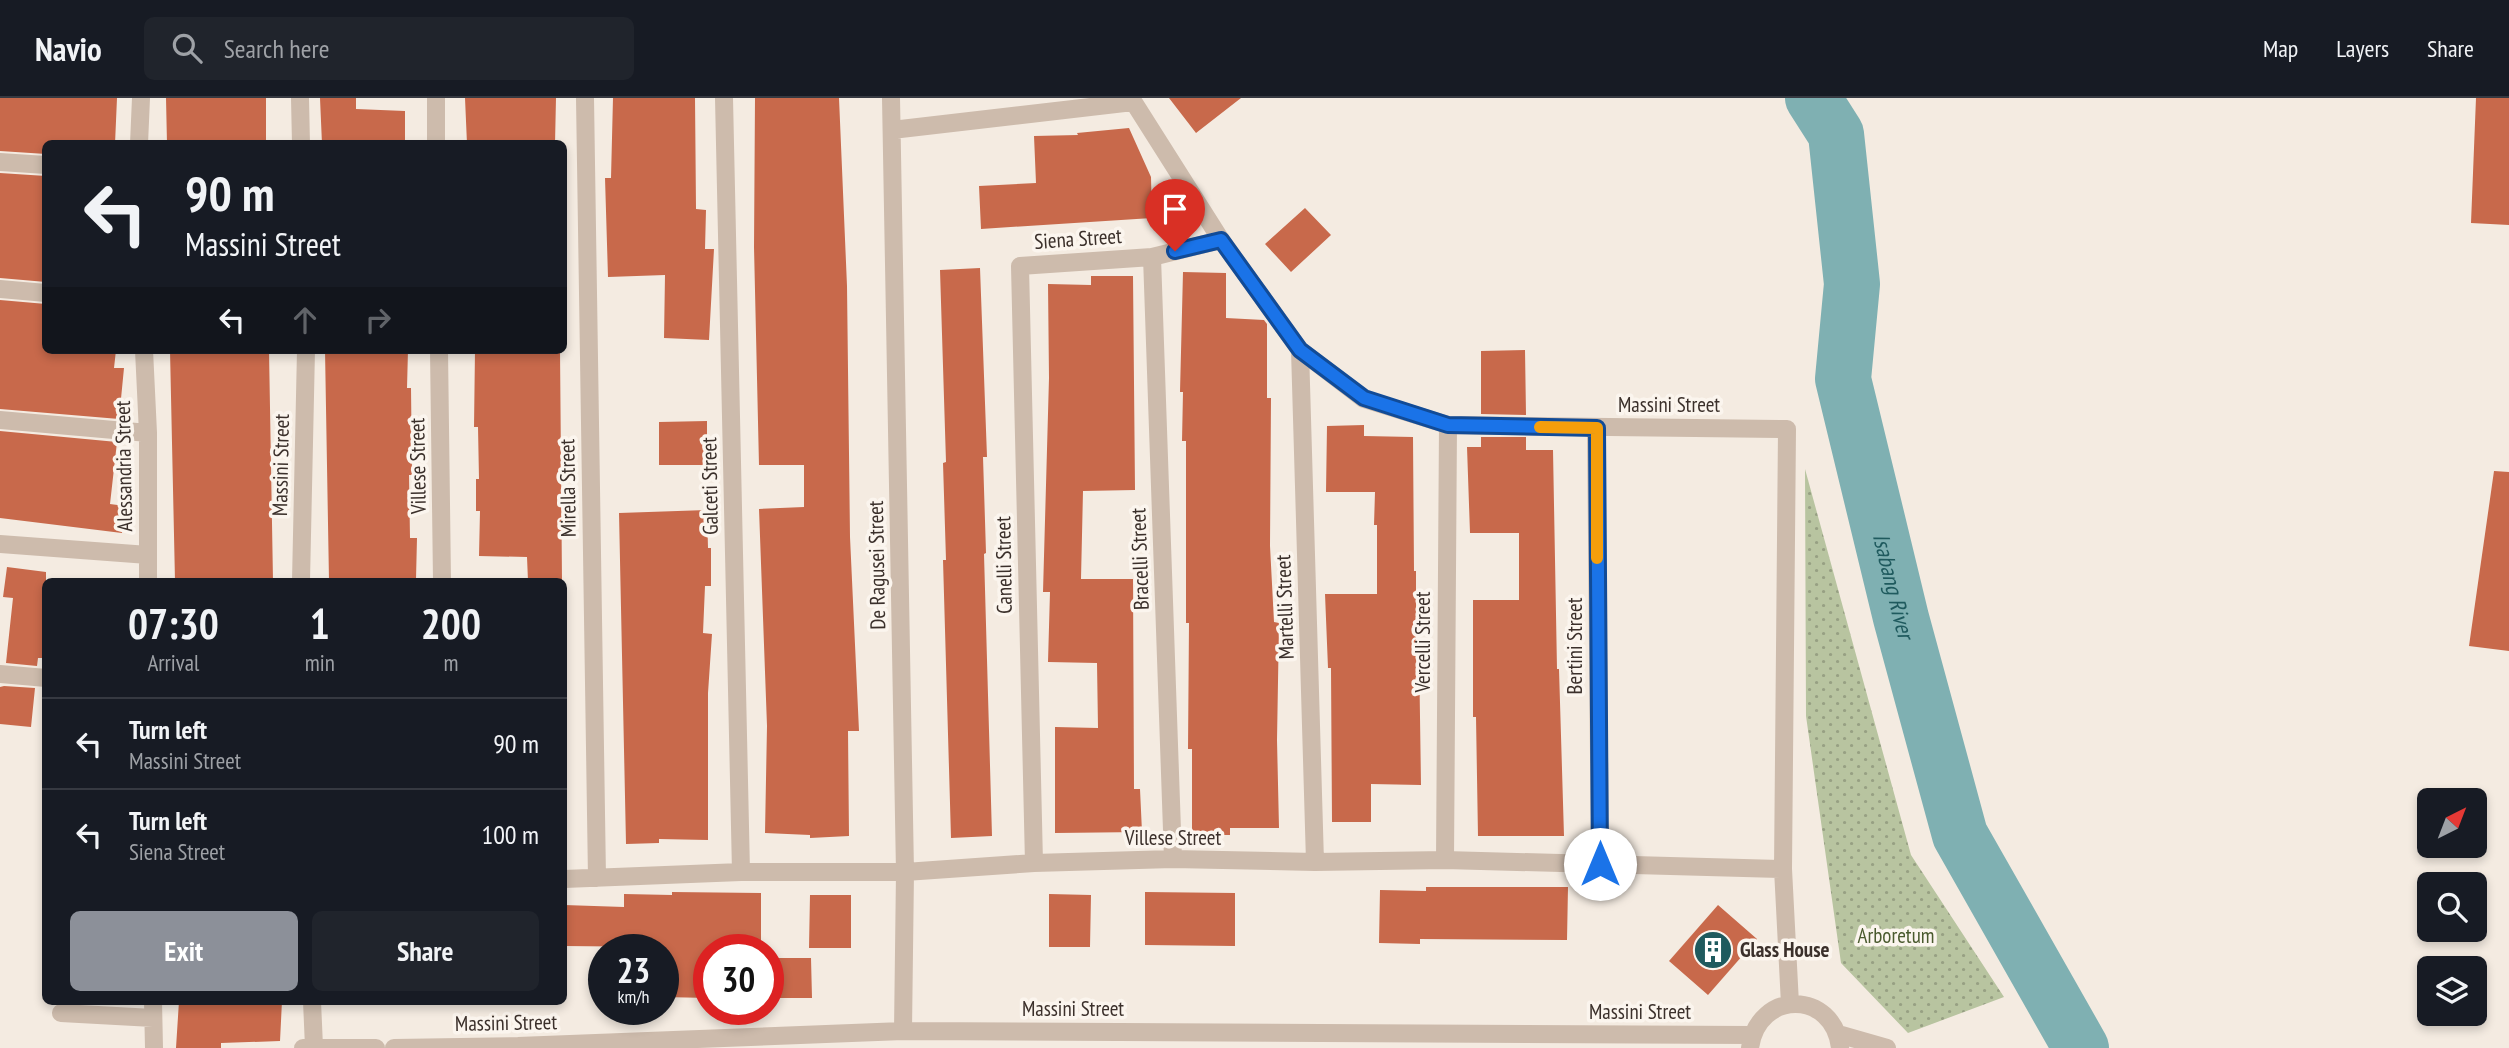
<!DOCTYPE html>
<html lang="en">
<head>
<meta charset="utf-8">
<style>
	body { margin:0; font-family:"PT Sans Narrow",sans-serif; background:#20242c; color:#f1f3f6; height:100vh; display:flex; flex-direction:column; font-size:26px; white-space:nowrap }
	* { box-sizing:border-box; margin:0 }
	p { font-size:23px; color:#9ea1a6 }
	.icon { flex:none; width:38px; height:38px; fill:none; stroke:currentColor; stroke-width:2; stroke-linecap:round; stroke-linejoin:round }
	.map { position:relative; flex:1; overflow:hidden }
	.sheet { position:absolute; left:42px; top:480px; width:525px; height:427px; display:flex; flex-direction:column; background:#171b24; border-radius:10px; box-shadow:0 4px 10px #0003 }
	.sheet>* { flex:none }
	.top-card { position:absolute; left:42px; top:42px; width:525px; height:214px; border-radius:10px; box-shadow:0 4px 10px #0003; background:#171b24; color:#f1f3f6; overflow:hidden }
	.needle { width:46px; rotate:42deg }
	.controls { position:absolute; left:2417px; top:690px; display:grid; gap:14px }
	.controls a { display:grid; place-items:center; width:70px; height:70px; border-radius:10px; background:#171b24; box-shadow:0 4px 10px #0003; font-size:35px }
	.speed { position:absolute; left:588px; top:836px; display:flex; gap:14px; font-size:35px; font-weight:700; text-align:center }
	.speed>* { display:grid; place-content:center; width:91px; height:91px; border-radius:50%; background:#171b24; box-shadow:0 4px 10px #0003; line-height:1 }
	.speed small { font-size:18px; font-weight:400 }
	.speed .limit { border:10px solid #d22; background:#fff; color:#111 }
	.pin { position:absolute; display:grid; place-items:center; width:60px; height:60px; color:#fff; margin:-72px -30px; border-radius:50% 50% 50% 0; rotate:-45deg; box-shadow:0 0 7px #0007 }
	.pin .icon { rotate:45deg }
	.me { position:absolute; width:77px; margin:-38px; rotate:0deg; stroke-linejoin:round; filter:drop-shadow(0 0 5px #0008) }
	.turn { display:flex; align-items:center; gap:24px; height:147px; padding:0 28px; font-size:32px }
	.turn .icon { width:91px; height:91px; stroke-width:2.5 }
	.turn b { display:block; font-size:49px; line-height:60px }
	.lanes { display:flex; align-items:center; height:66px; padding:0 28px; background:#0003; justify-content:center; gap:35px; direction:ltr }
	.lanes .off { opacity:.35 }
	.eta { display:flex; justify-content:space-evenly; align-items:center; height:119px; text-align:center }
	.eta b { font-size:42px; font-weight:700; line-height:49px }
	.primary-button { display:flex; gap:14px; margin-top:auto; padding:14px 28px }
	.primary-button a { flex:1; height:80px; border-radius:10px; background:#8c9099; color:#fff; font-size:28px; font-weight:700; line-height:80px; text-align:center }
	.primary-button a+a { background:#20242c; color:#f1f3f6 }
	ul { padding:0; list-style:none }
	li { display:flex; align-items:center; gap:21px; height:91px; padding:0 28px; border-top:2px solid #363941 }
	li div { flex:1 }
	li b { display:block; font-size:26px }
	li em { font-style:normal }
	header { display:flex; align-items:center; gap:42px; box-sizing:border-box; height:98px; padding:0 35px; background:#171b24; border-bottom:2px solid #363941 }
	header strong { font-size:33px }
	nav { display:flex; gap:38px; margin-inline-start:auto; font-size:24px }
	.search { width:490px; height:63px; background:#20242c; display:flex; align-items:center; gap:18px; box-sizing:border-box; padding:0 24px; border-radius:10px; color:#9ea1a6; font-size:26px }
	.map>svg:first-child { display:block }
	.grass { fill:url(#grass-dots) }
	.lines { fill:none; stroke-linecap:round; stroke-linejoin:round }
	.river { stroke:#7fb0b2; stroke-width:56 }
	.building { fill:#c8694b }
	.minor { stroke:#cdbbac; stroke-width:18 }
	.route-casing { stroke:#114b97; stroke-width:18 }
	.route { stroke:#1a73e8; stroke-width:12 }
	.slow { stroke:#f59e0b; stroke-width:12 }
	.labels { text-anchor:middle; stroke-width:7; stroke-linejoin:round; paint-order:stroke }
	.street-label { font-size:21px; fill:#3b302b; stroke:#fbf5ee }
	.park-label { font-size:21px; fill:#4a5a2e; stroke:#fbf5ee }
	.poi-label { font-size:21px; font-weight:bold; fill:#3b302b; stroke:#fbf5ee; text-anchor:start }
	.water-label { font-size:23px; font-style:italic; fill:#1f5a5e; stroke:#fbf5ee }
</style>
</head>
<body>
<header>
<strong>Navio</strong>
<div class="search"><svg class="icon" aria-label="search" viewBox="0 0 24 24"><circle cx="10" cy="10" r="6"/><path d="M15 15l6 6"/></svg>Search here</div>
<nav><a>Map</a><a>Layers</a><a>Share</a></nav>
</header>
<div class="map">
<svg width="2509" height="950" viewBox="0 0 2509 950">
	<defs>
		<pattern id="grass-dots" width="8" height="8" patternUnits="userSpaceOnUse" patternTransform="scale(1.75)"><rect width="8" height="8" fill="#b8c4a0"/><path d="M2 2h.1M6 6h.1" fill="none" stroke="#97a083" stroke-width="1.8" stroke-linecap="round"/></pattern>
	</defs>
	<rect width="100%" height="100%" fill="#f4ebe1"/>
	<!-- grass -->
	<path class="grass" d="M 1805,371 L 1911,757 L 2004,899 L 1908,935 L 1841,865 L 1806,618 Z"/>
	<g class="lines">
		<!-- river -->
		<path class="river" id="s1" d="M 1813,0 L 1836,36 L 1852,186 L 1843,281 L 1901,520 L 1960,737 L 2081,950"/>
	</g>
	<!-- building -->
	<path class="building" d="M 0,0 L 117,0 L 115,46 L 46,46 L 46,56 L 0,53 Z
		M 166,0 L 266,0 L 266,46 L 167,46 Z
		M 320,0 L 356,0 L 356,11 L 405,13 L 405,46 L 322,46 Z
		M 465,0 L 556,0 L 555,46 L 467,46 Z
		M 613,0 L 695,0 L 696,111 L 706,112 L 705,151 L 714,151 L 709,242 L 664,240 L 665,177 L 608,179 L 605,80 L 611,80 Z
		M 755,0 L 839,0 L 847,188 L 850,439 L 859,633 L 848,633 L 849,738 L 810,740 L 810,737 L 765,735 L 767,628 L 759,411 L 804,409 L 804,367 L 759,367 L 754,149 Z
		M 1169,0 L 1241,0 L 1196,35 Z
		M 2476,0 L 2509,0 L 2509,127 L 2471,125 Z
		M 1129,30 L 1151,79 L 1152,120 L 981,131 L 979,88 L 1036,85 L 1034,38 L 1078,37 L 1077,35 Z
		M 0,75 L 46,78 L 46,184 L 0,180 Z
		M 1305,110 L 1331,137 L 1291,174 L 1265,146 Z
		M 980,170 L 987,359 L 983,359 L 986,455 L 984,456 L 992,738 L 951,740 L 943,462 L 946,462 L 943,365 L 946,364 L 940,172 Z
		M 1183,174 L 1226,175 L 1226,220 L 1264,222 L 1267,226 L 1267,300 L 1271,300 L 1270,448 L 1274,524 L 1279,525 L 1277,642 L 1279,730 L 1230,730 L 1230,737 L 1192,737 L 1192,651 L 1188,651 L 1189,525 L 1186,525 L 1186,343 L 1182,343 L 1183,294 L 1180,294 Z
		M 1091,178 L 1133,178 L 1135,392 L 1083,393 L 1081,481 L 1133,481 L 1134,691 L 1140,691 L 1142,734 L 1055,735 L 1055,629 L 1098,630 L 1097,565 L 1048,564 L 1050,494 L 1043,494 L 1049,280 L 1048,186 L 1091,187 Z
		M 0,202 L 46,206 L 46,252 L 116,252 L 114,270 L 124,270 L 119,321 L 0,311 Z
		M 170,252 L 269,252 L 273,483 L 175,483 Z
		M 325,252 L 408,252 L 407,290 L 411,290 L 412,377 L 409,377 L 410,440 L 417,440 L 416,481 L 365,480 L 365,483 L 329,483 Z
		M 475,252 L 560,252 L 562,483 L 528,483 L 527,459 L 479,458 L 480,413 L 476,413 L 476,381 L 479,381 L 478,329 L 474,329 Z
		M 1525,252 L 1526,317 L 1481,316 L 1481,253 Z
		M 707,323 L 707,367 L 659,367 L 659,324 Z
		M 1364,327 L 1364,338 L 1413,339 L 1414,473 L 1416,473 L 1416,551 L 1419,551 L 1421,687 L 1371,686 L 1371,724 L 1332,724 L 1331,570 L 1328,570 L 1325,496 L 1377,496 L 1377,427 L 1374,427 L 1375,394 L 1326,394 L 1327,328 Z
		M 0,333 L 117,344 L 110,406 L 125,408 L 122,435 L 0,420 Z
		M 1481,339 L 1526,339 L 1526,352 L 1553,352 L 1557,571 L 1559,571 L 1564,738 L 1478,738 L 1476,619 L 1473,619 L 1473,502 L 1519,502 L 1519,435 L 1470,435 L 1467,349 L 1481,349 Z
		M 2494,373 L 2509,374 L 2509,553 L 2469,548 Z
		M 707,412 L 708,450 L 711,450 L 711,488 L 705,488 L 703,535 L 712,536 L 708,595 L 708,742 L 659,741 L 659,745 L 626,746 L 619,415 Z
		M 7,469 L 46,474 L 46,560 L 38,560 L 37,568 L 6,565 L 13,500 L 3,499 Z
		M 4,588 L 35,590 L 31,629 L 0,626 L 0,589 Z
		M 1426,789 L 1568,789 L 1567,842 L 1420,841 L 1420,846 L 1379,845 L 1380,792 L 1426,793 Z
		M 672,794 L 761,795 L 761,848 L 709,847 L 709,900 L 663,899 L 663,849 L 564,848 L 564,807 L 624,809 L 624,796 L 672,797 Z
		M 1145,794 L 1235,795 L 1235,848 L 1145,847 Z
		M 1049,796 L 1091,797 L 1090,849 L 1049,849 Z
		M 810,797 L 851,797 L 851,850 L 809,850 Z
		M 1718,807 L 1757,841 L 1708,897 L 1669,863 Z
		M 768,860 L 811,860 L 812,900 L 768,900 Z
		M 179,903 L 228,905 L 228,903 L 282,903 L 280,943 L 221,945 L 221,950 L 176,950 Z"/>
	<g class="lines">
		<!-- minor -->
		<path class="minor" d="M 300,0 L 301,46
			M 436,0 L 436,46
			M 585,0 L 597,780
			M 724,0 L 741,774
			M 891,0 L 905,774 L 903,933
			M 1131,0 L 1221,142 L 1300,252 L 1364,301 L 1448,327 L 1787,331 L 1783,771 L 1790,906
			M 892,32 L 1133,4
			M 139,46 L 141,0
			M 0,64 L 46,67
			M 1152,159 L 1173,761
			M 0,191 L 46,195
			M 144,252 L 148,335 L 148,483
			M 439,252 L 442,483
			M 1300,252 L 1315,764
			M 0,322 L 148,335
			M 1596,330 L 1600,766
			M 0,446 L 148,457
			M 301,483 L 306,252
			M 0,576 L 46,580
			M 1445,762 L 1448,327
			M 1034,765 L 1020,168 L 1152,159 L 1221,142
			M 564,781 L 741,774 L 905,774 L 1034,765 L 1173,761 L 1315,764 L 1445,762 L 1783,771
			M 153,903 L 154,950
			M 312,903 L 314,949
			M 61,915 L 153,920
			M 1838,936 L 1887,950
			M 303,950 L 376,950
			M 394,950 L 518,948 L 903,933 L 1752,937
			M 1750,950 C 1758,891 1834,892 1840,950"/>
	</g>
	<g class="lines">
		<!-- route casing -->
		<g class="route-casing">
			<path id="route" d="M 1175,153 L 1221,142 L 1300,252 L 1364,300 L 1448,327 L 1597,330 L 1600,766"/>
		</g>
		<!-- route -->
		<use href="#route" class="route"/>
		<!-- slow -->
		<path class="slow" d="M 1540,329 L 1597,330 L 1597,460"/>
	</g>
	<!-- icons -->
	<defs>
		<g id="building-disc" transform="scale(2.0125)"><circle r="9.5" fill="#1f5a5e" stroke="#fbf5ee"/><path d="M-4-6H4V6H1V3H-1V6H-4ZM-2.5-4.3h1.7v1.8h-1.7ZM.8-4.3h1.7v1.8H.8ZM-2.5-1h1.7V.8h-1.7ZM.8-1h1.7V.8H.8Z" fill="#fff"/></g>
	</defs>
	<g fill-rule="evenodd">
		<use href="#building-disc" x="1713" y="852"/>
	</g>
	<g class="labels">
		<!-- street labels -->
		<g class="street-label">
			<text transform="translate(1078 141) rotate(-4)" y="7">Siena Street</text>
			<text x="1669" y="314">Massini Street</text>
			<text transform="translate(281 367) rotate(-89)" y="7">Massini Street</text>
			<text transform="translate(124 368) rotate(-91)" y="7">Alessandria Street</text>
			<text transform="translate(418 368) rotate(-91)" y="7">Villese Street</text>
			<text transform="translate(710 388) rotate(-91)" y="7">Galceti Street</text>
			<text transform="translate(568 390) rotate(-91)" y="7">Mirella Street</text>
			<text transform="translate(1140 461) rotate(-92)" y="7">Bracelli Street</text>
			<text transform="translate(877 467) rotate(-91)" y="7">De Ragusei Street</text>
			<text transform="translate(1004 467) rotate(-91)" y="7">Canelli Street</text>
			<text transform="translate(1285 509) rotate(-92)" y="7">Martelli Street</text>
			<text transform="translate(1423 544) rotate(-90)" y="7">Vercelli Street</text>
			<text transform="translate(1575 548) rotate(-90)" y="7">Bertini Street</text>
			<text x="1173" y="747">Villese Street</text>
			<text x="1073" y="918">Massini Street</text>
			<text x="1640" y="921">Massini Street</text>
			<text transform="translate(506 925) rotate(-1)" y="7">Massini Street</text>
		</g>
		<!-- park labels -->
		<g class="park-label">
			<text x="1896" y="845">Arboretum</text>
		</g>
		<!-- poi labels -->
		<g class="poi-label">
			<text x="1740" y="859">Glass House</text>
		</g>
		<!-- water labels -->
		<g class="water-label">
			<text dy="8" stroke="none"><textPath href="#s1" startOffset="502">Isabang River</textPath></text>
		</g>
	</g>
</svg>
<div class="controls">
<a><svg class="needle" viewBox="-14 -14 28 28"><path d="M0-13l5 13h-10z" fill="#e53935"/><path d="M0 13l5-13h-10z" fill="#9ea1a6"/></svg></a>
<a><svg class="icon" aria-label="search" viewBox="0 0 24 24"><circle cx="10" cy="10" r="6"/><path d="M15 15l6 6"/></svg></a>
<a><svg class="icon" aria-label="layers" viewBox="0 0 24 24"><path d="M12 4l9 5-9 5-9-5zM3 14l9 5 9-5"/></svg></a>
</div>
<div class="speed"><div>23<small>km/h</small></div><div class="limit">30</div></div>
<div class="pin" style="left:1175px;top:153px;background:#d93025"><svg class="icon" aria-label="arrive" viewBox="0 0 24 24"><path d="M6 21V4h12l-3 4 3 4H6"/></svg></div>
<svg class="me" style="left:1600px;top:766px" viewBox="-20 -20 40 40"><circle r="19" fill="#fff"/><path d="M0-13L10 11 0 6-10 11z" fill="#1a73e8"/></svg>
<div class="top-card">
<div class="turn"><svg class="icon" aria-label="left" viewBox="0 0 24 24"><path d="M17 20v-9H6M10 6l-5 5 5 5"/></svg><div><b>90 m</b>Massini Street</div></div>
<div class="lanes"><svg class="icon" aria-label="left" viewBox="0 0 24 24"><path d="M17 20v-9H6M10 6l-5 5 5 5"/></svg><svg class="icon off" aria-label="ahead" viewBox="0 0 24 24"><path d="M12 20V5M6 11l6-6 6 6"/></svg><svg class="icon off" aria-label="right" viewBox="0 0 24 24"><path d="M7 20v-9h11M14 6l5 5-5 5"/></svg></div>
</div>
<section class="sheet">
<div class="eta">
<div><b>07:30</b><p>Arrival</p></div>
<div><b>1</b><p>min</p></div>
<div><b>200</b><p>m</p></div>
</div>
<ul>
<li><svg class="icon" aria-label="left" viewBox="0 0 24 24"><path d="M17 20v-9H6M10 6l-5 5 5 5"/></svg><div><b>Turn left</b><p>Massini Street</p></div><em>90 m</em></li>
<li><svg class="icon" aria-label="left" viewBox="0 0 24 24"><path d="M17 20v-9H6M10 6l-5 5 5 5"/></svg><div><b>Turn left</b><p>Siena Street</p></div><em>100 m</em></li>
</ul>
<div class="primary-button"><a>Exit</a><a>Share</a></div>
</section>
</div>
</body>
</html>
